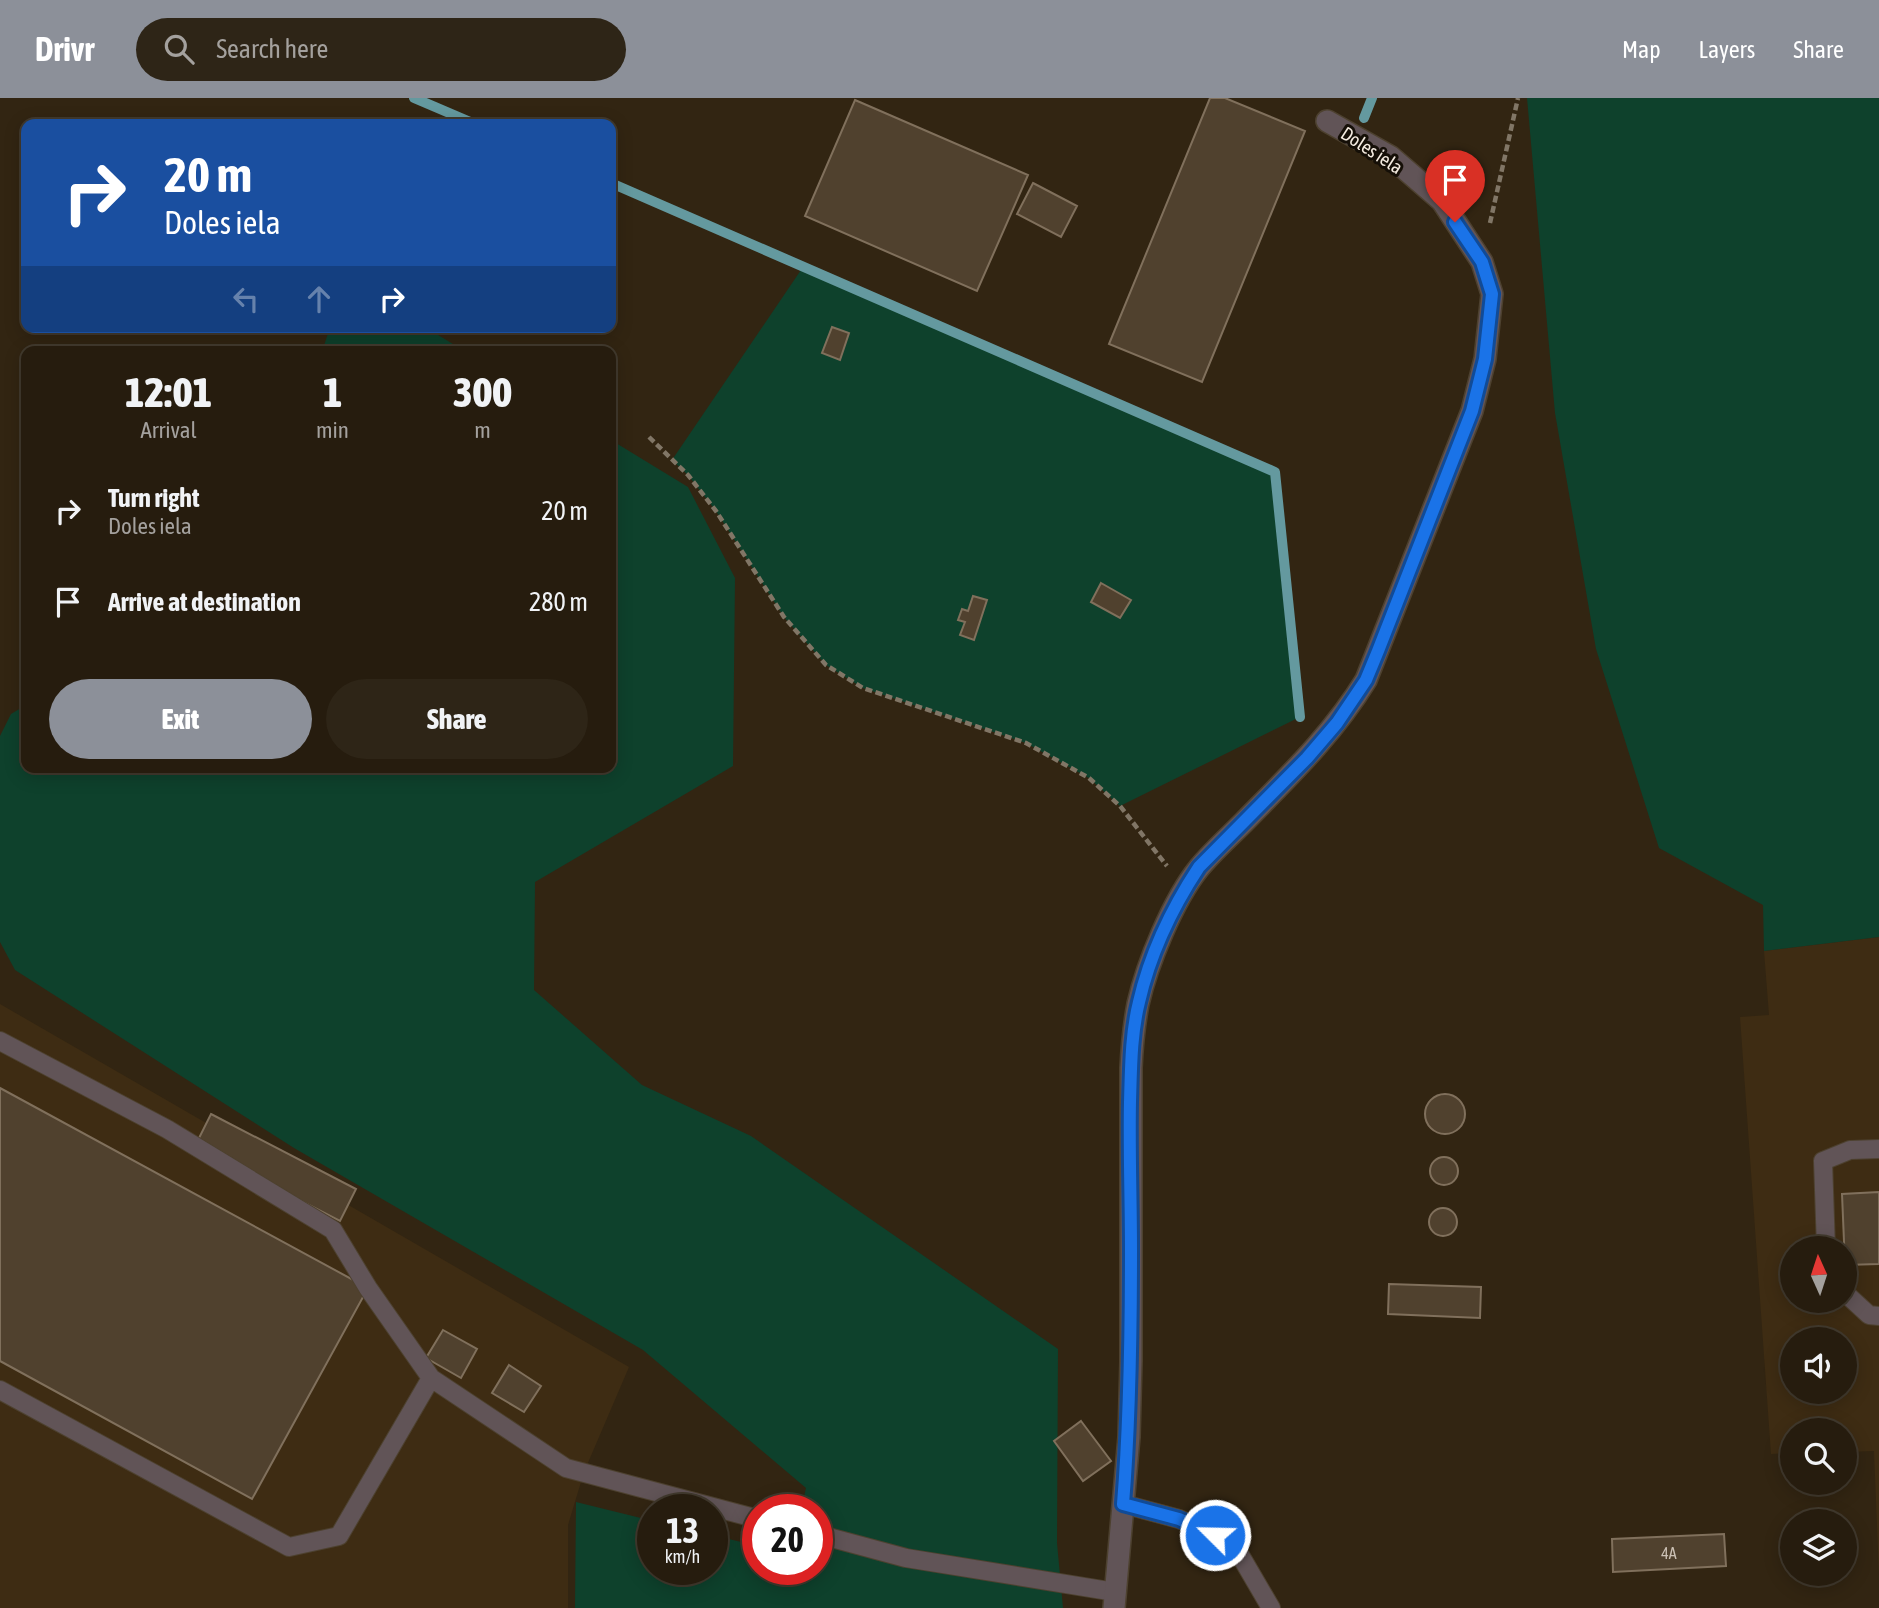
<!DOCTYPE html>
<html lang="en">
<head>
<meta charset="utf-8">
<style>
	body { margin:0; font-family:"Asap Condensed",sans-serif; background:#2e2517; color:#f1f3f6; height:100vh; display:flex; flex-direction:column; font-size:26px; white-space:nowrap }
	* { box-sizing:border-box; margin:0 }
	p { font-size:23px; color:#a4a19e }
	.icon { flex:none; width:38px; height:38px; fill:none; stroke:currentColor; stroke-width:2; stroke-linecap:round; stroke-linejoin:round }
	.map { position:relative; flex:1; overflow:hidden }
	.drawer { position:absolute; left:21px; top:248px; width:595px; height:427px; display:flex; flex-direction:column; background:#261c0e; border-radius:14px; box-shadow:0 4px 18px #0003,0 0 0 2px #423a2e }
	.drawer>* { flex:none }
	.hud { position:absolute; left:21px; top:21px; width:595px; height:214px; border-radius:14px; box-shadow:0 4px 18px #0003,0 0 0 2px #423a2e; background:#1a4fa0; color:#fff; overflow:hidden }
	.needle { width:46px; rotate:357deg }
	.controls { position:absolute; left:1780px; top:1138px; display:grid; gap:14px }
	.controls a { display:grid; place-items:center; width:77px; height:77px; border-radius:50%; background:#261c0e; box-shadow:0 4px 18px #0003,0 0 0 2px #423a2e; font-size:35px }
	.speed { position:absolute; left:637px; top:1396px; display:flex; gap:14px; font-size:35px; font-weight:700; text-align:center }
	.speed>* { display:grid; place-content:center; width:91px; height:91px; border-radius:50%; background:#261c0e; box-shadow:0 4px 18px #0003,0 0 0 2px #423a2e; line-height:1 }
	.speed small { font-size:18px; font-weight:400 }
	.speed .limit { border:10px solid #d22; background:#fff; color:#111 }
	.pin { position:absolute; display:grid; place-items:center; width:60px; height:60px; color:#fff; margin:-72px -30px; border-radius:50% 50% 50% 0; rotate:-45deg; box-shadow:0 0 7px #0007 }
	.pin .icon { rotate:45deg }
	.me { position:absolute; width:77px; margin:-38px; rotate:293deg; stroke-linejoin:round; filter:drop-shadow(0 0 5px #0008) }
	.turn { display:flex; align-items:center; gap:24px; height:147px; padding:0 28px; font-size:32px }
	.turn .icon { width:91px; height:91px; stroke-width:2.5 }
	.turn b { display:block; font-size:49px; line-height:60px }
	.lanes { display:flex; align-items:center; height:66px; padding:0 28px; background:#0003; justify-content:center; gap:35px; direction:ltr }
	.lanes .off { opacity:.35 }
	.eta { display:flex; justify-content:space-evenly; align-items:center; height:119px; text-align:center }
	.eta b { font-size:42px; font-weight:800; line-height:49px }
	.button { display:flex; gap:14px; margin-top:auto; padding:14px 28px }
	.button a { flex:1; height:80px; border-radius:42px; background:#8c9099; color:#fff; font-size:28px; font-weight:800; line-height:80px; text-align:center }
	.button a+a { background:#2e2517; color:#f1f3f6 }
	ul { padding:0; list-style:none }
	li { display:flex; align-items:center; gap:21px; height:91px; padding:0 28px }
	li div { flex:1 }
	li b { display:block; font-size:26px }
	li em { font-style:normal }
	header { display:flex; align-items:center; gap:42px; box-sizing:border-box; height:98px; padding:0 35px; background:#8c9099; color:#fff }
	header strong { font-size:33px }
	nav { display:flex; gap:38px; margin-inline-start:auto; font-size:24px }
	.search { width:490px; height:63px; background:#2e2517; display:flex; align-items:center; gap:18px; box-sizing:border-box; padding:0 24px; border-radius:38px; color:#a4a19e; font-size:26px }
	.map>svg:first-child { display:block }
	.built { fill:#3e2c13; fill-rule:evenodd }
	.green { fill:#0e412c }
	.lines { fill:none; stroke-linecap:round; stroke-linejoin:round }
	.stream { stroke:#64999f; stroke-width:10 }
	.building { fill:#50412e; stroke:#80705c; stroke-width:2 }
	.service-casing { stroke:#4d412f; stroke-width:20 }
	.minor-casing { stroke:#4d412f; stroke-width:24 }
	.path { stroke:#817666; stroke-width:4.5; stroke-dasharray:7 3.5; stroke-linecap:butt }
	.service { stroke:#615457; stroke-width:18 }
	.minor { stroke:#615457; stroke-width:21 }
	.route-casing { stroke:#114b97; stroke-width:18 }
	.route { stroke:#1a73e8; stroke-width:12 }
	.labels { text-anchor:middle; stroke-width:6; stroke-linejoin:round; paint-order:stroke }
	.number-label { font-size:16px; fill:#cbc0b4 }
	.street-label { font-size:19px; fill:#f4ebe0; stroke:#150f07 }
</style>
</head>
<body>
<header>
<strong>Drivr</strong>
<div class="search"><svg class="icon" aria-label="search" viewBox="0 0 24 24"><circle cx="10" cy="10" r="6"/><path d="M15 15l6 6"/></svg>Search here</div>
<nav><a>Map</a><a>Layers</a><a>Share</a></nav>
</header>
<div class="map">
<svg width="1879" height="1510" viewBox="0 0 1879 1510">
	<rect width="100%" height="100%" fill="#322512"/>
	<!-- built -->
	<path class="built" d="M 1879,839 L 1879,1477 L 1874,1353 L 1845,1354 L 1844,1332 L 1792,1332 L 1792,1355 L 1771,1356 L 1740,919 L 1769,917 L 1764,853 ZM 1792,1150 L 1844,1150 L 1844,1202 L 1792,1202 ZM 1792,1241 L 1844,1241 L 1844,1293 L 1792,1293 Z
		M 0,906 L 629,1269 L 584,1374 L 568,1427 L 568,1510 L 0,1510 Z"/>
	<!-- green -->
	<path class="green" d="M 1527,0 L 1879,0 L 1879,839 L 1764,853 L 1763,807 L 1659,750 L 1596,551 L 1555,315 Z
		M 803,169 L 1275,374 L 1300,619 L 1120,708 L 1089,680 L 1026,645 L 863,590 L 826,567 L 784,519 L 716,413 L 688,377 L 672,362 Z
		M 330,229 L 425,229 L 466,254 L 322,254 Z
		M 611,342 L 688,389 L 735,480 L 733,668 L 535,784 L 534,892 L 642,987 L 751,1038 L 1058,1251 L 1057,1445 L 1063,1510 L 575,1510 L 576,1404 L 653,1423 L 653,1472 L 712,1472 L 712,1437 L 758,1448 L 758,1472 L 817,1472 L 817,1412 L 801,1412 L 806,1390 L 643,1252 L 294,1050 L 15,872 L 0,844 L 0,638 L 11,616 L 26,607 L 26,670 L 611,670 Z"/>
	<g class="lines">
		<!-- stream -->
		<path class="stream" d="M 414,0 L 475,26
			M 1364,20 L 1372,0
			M 611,85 L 1275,374 L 1300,619"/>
	</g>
	<!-- building -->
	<path class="building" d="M 1210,0 L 1225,0 L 1305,33 L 1202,284 L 1109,246 Z
		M 855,2 L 1028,77 L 977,193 L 805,118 Z
		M 1033,85 L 1077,108 L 1061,139 L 1017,116 Z
		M 832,229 L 849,235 L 840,262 L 822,255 Z
		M 1101,485 L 1131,502 L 1120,520 L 1091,504 Z
		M 973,498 L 987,502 L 974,542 L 960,537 L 965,524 L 958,522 L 962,511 L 968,513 Z
		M 0,990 L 368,1190 L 252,1401 L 0,1263 Z
		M1425 1016a20 20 0 1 1 40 0a20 20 0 1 1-40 0Z
		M 211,1016 L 356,1091 L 340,1123 L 195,1048 Z
		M1430 1073a14 14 0 1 1 28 0a14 14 0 1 1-28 0Z
		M 1879,1094 L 1879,1166 L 1845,1167 L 1842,1096 Z
		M1429 1124a14 14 0 1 1 28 0a14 14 0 1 1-28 0Z
		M 1389,1186 L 1481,1189 L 1480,1220 L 1388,1216 Z
		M 443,1232 L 477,1251 L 461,1280 L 426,1260 Z
		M 509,1267 L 541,1288 L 524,1314 L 492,1295 Z
		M 1081,1323 L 1111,1363 L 1083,1383 L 1054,1343 Z
		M 1724,1436 L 1726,1468 L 1613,1474 L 1612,1441 Z"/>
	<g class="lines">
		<!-- service casing -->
		<g class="service-casing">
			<path id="service" d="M 0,943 L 167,1031 L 333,1132 L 368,1190 L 431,1280 L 566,1370 L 758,1421
				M 1826,1150 L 1823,1063 L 1850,1052 L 1879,1051
				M 1844,1194 L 1869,1217 L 1879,1218
				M 0,1292 L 289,1449 L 339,1438 L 431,1280
				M 1123,1406 L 1179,1421 L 1233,1445 L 1271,1510
				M 817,1436 L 906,1460 L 1115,1494"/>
		</g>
		<!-- minor casing -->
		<g class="minor-casing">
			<path id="minor" d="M 1114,1510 L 1129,1339 L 1131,1263 L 1131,970 C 1132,948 1134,927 1138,906 C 1147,866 1173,802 1199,770 C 1212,754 1229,739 1244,724 C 1288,679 1333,636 1366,582 L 1472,313 L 1485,261 L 1492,196 L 1482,164 L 1442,103 L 1391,59 L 1327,23"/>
		</g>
		<!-- path -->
		<path class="path" d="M 1490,125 L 1518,0
			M 649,339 L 688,377 L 716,413 L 784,519 L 826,567 L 863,590 L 1026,645 L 1089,680 L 1120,708 L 1167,768"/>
		<!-- service -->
		<use href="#service" class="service"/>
		<!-- minor -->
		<use href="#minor" class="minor"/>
	</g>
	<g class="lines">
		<!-- route casing -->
		<g class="route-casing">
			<path id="route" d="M 1215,1437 L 1179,1421 L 1123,1406 C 1130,1321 1131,1237 1131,1152 C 1131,1103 1129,1053 1130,1004 C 1131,970 1131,936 1139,904 C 1150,856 1172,810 1199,769 L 1307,660 L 1337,625 L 1366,582 L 1378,553 L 1472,313 L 1485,261 L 1492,196 L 1482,164 L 1455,124"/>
		</g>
		<!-- route -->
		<use href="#route" class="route"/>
	</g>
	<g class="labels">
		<!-- number labels -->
		<g class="number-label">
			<text x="1669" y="1461">4A</text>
		</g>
		<!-- street labels -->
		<g class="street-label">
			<text transform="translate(1372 52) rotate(33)" y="7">Doles iela</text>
		</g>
	</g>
</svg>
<div class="controls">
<a><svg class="needle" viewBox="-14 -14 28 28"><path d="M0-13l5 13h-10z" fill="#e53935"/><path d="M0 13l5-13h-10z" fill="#a4a19e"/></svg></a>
<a><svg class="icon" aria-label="sound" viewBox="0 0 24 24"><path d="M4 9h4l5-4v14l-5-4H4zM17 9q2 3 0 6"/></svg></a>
<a><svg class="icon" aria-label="search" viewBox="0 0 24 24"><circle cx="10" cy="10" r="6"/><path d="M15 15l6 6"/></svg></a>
<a><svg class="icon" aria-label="layers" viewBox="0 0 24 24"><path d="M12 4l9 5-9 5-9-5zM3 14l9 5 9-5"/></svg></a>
</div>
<div class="speed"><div>13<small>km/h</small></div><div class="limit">20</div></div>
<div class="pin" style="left:1455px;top:124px;background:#d93025"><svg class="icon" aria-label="arrive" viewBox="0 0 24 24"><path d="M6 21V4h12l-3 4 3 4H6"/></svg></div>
<svg class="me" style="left:1215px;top:1437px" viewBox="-20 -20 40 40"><circle r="17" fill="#1a73e8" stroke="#fff" stroke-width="3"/><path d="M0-11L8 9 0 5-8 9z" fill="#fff"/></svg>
<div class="hud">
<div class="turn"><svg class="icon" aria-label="right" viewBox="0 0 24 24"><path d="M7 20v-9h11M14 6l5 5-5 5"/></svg><div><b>20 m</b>Doles iela</div></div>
<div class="lanes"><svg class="icon off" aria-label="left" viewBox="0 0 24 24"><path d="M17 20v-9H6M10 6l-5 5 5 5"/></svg><svg class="icon off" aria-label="ahead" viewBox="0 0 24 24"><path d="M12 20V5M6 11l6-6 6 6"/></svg><svg class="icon" aria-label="right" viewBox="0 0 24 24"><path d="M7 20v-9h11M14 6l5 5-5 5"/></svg></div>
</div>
<section class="drawer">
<div class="eta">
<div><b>12:01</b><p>Arrival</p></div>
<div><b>1</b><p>min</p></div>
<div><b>300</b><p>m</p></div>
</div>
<ul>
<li><svg class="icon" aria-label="right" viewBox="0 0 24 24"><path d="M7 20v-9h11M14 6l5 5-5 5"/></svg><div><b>Turn right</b><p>Doles iela</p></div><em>20 m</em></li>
<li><svg class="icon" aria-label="arrive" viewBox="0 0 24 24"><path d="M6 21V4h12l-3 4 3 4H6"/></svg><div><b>Arrive at destination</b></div><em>280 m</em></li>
</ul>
<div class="button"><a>Exit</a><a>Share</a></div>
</section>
</div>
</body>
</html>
